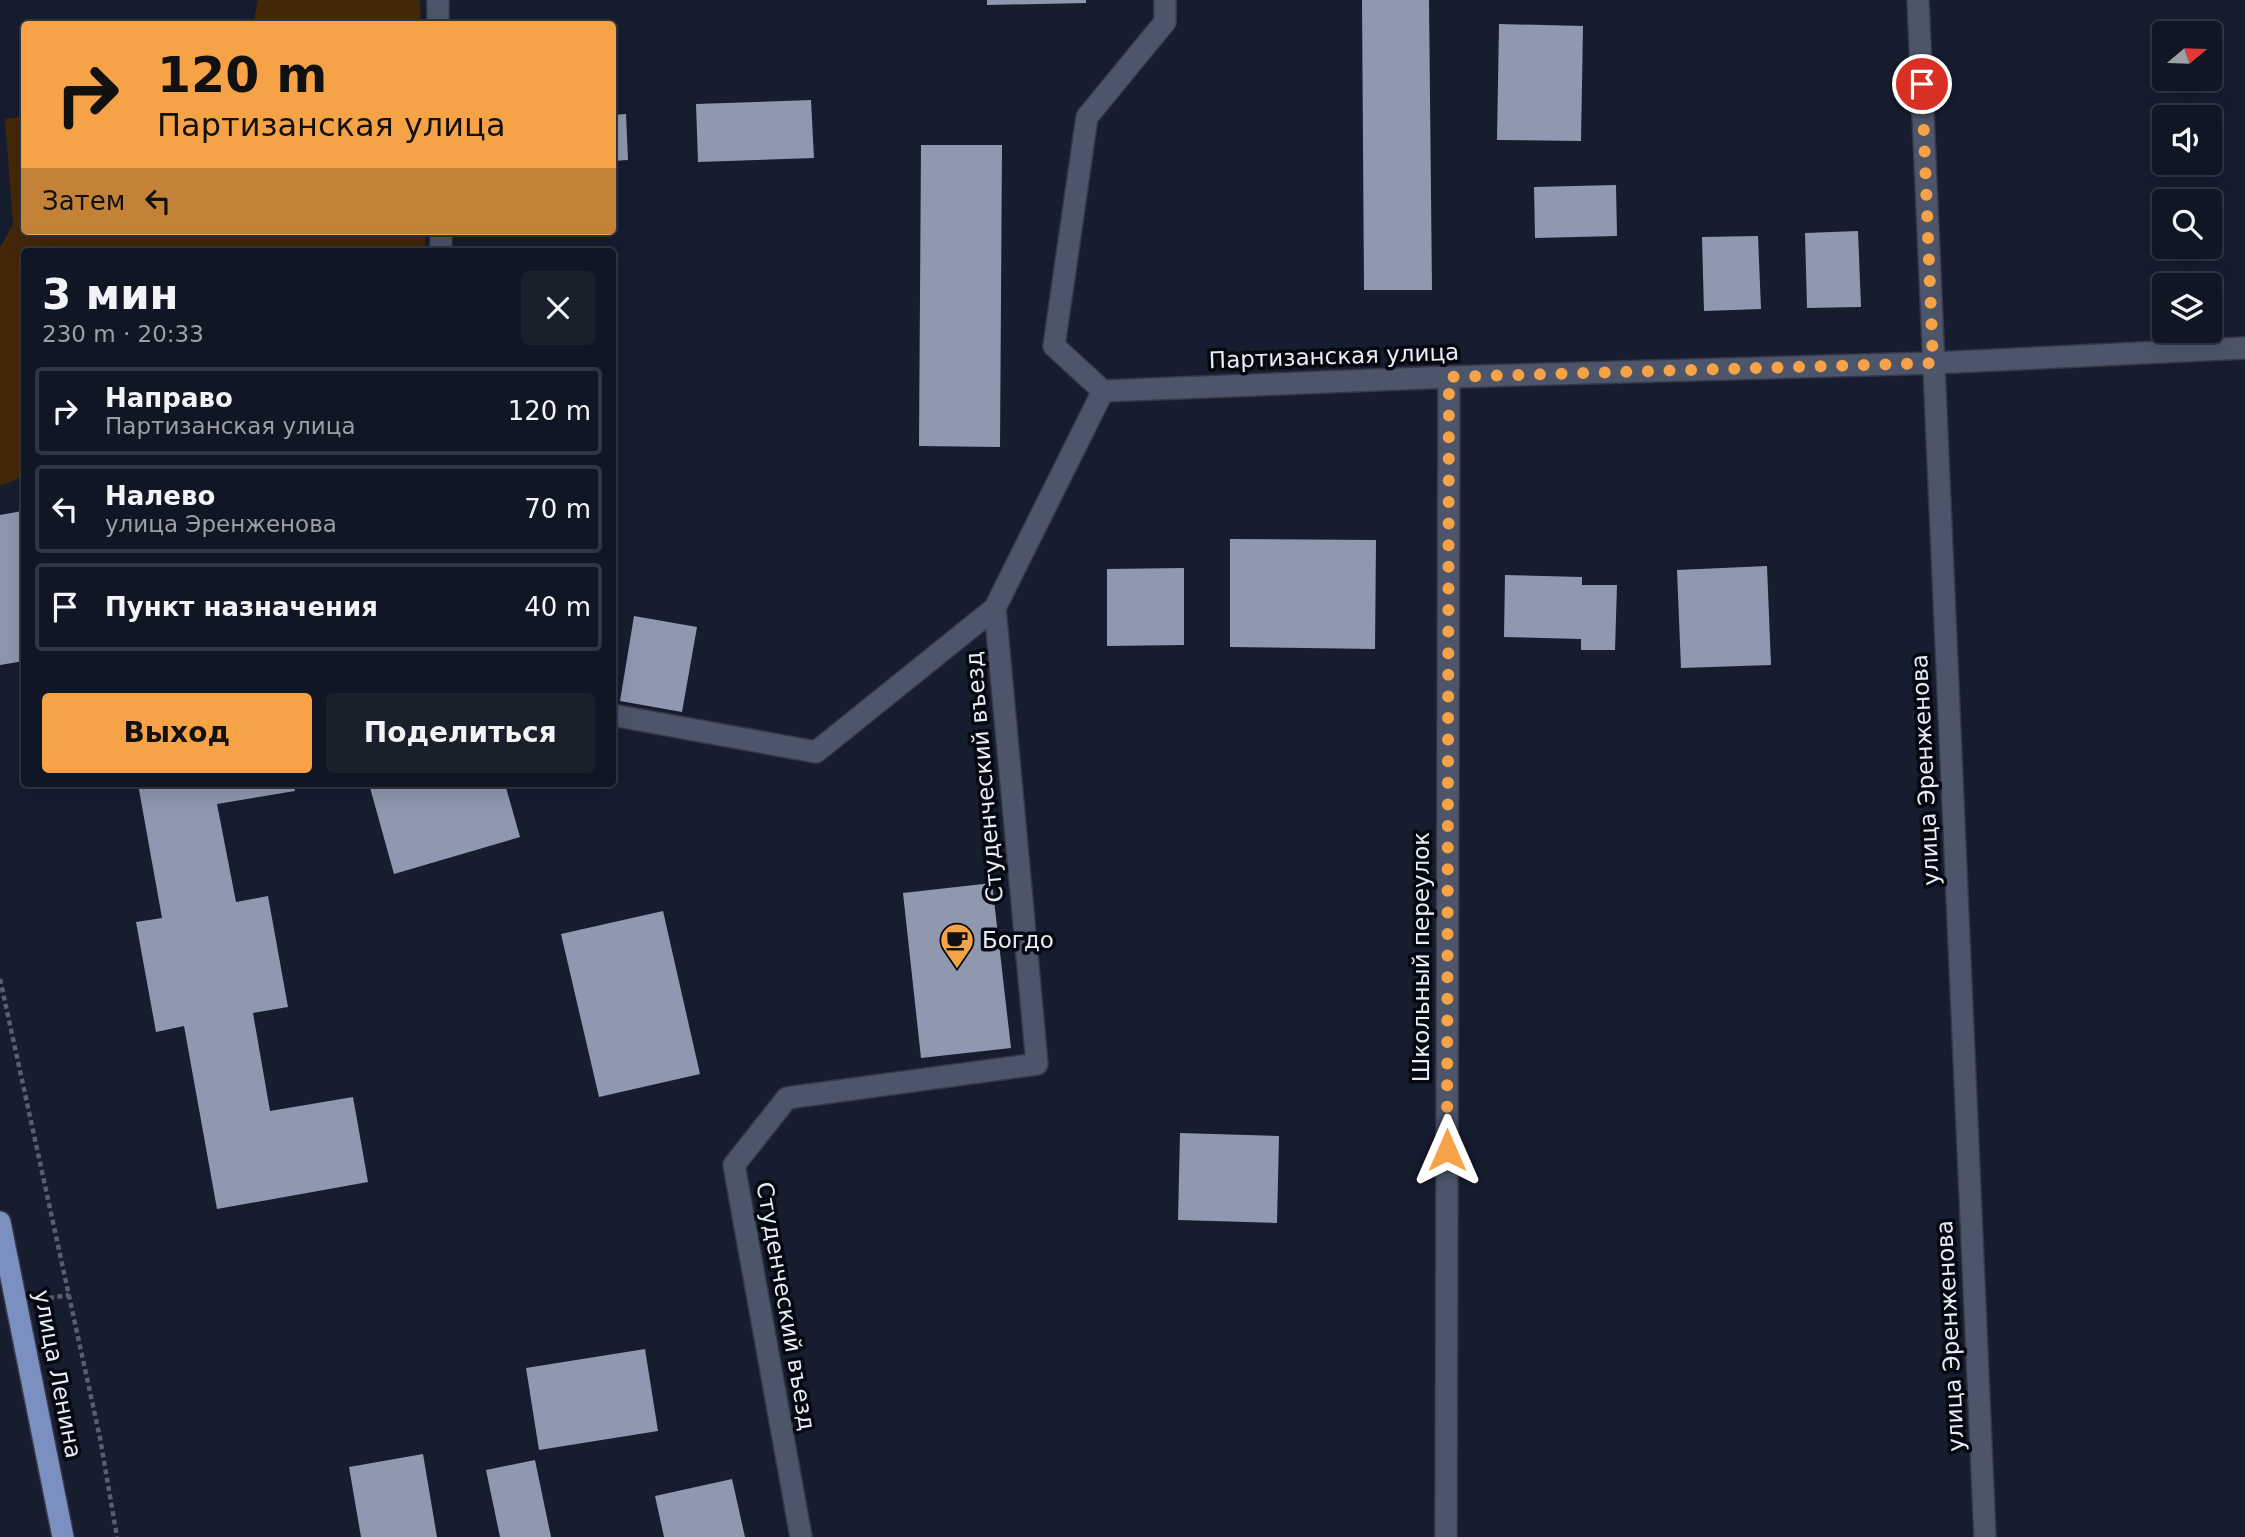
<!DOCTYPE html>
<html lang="ru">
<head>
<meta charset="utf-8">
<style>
	body { margin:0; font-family:"DejaVu Sans",sans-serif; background:#191f2b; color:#f1f3f6; height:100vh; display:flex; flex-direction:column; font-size:26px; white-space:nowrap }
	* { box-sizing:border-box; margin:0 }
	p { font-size:23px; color:#9c9fa6 }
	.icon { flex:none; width:38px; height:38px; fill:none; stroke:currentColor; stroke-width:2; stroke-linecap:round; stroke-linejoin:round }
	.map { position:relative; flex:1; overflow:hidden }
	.side { position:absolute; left:21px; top:248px; width:595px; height:539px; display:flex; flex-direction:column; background:#101623; border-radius:7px; box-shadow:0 7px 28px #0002,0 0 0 2px #303541 }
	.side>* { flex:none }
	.top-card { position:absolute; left:21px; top:21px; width:595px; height:214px; border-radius:7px; box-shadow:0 7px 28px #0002,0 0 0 2px #303541; background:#f6a247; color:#111; overflow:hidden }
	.needle { width:46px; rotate:71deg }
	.tools { position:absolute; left:2152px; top:21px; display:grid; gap:14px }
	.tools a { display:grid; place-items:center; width:70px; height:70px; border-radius:7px; background:#101623; box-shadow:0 7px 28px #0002,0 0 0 2px #303541; font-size:35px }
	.pin { position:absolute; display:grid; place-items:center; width:60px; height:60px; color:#fff; margin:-30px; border:4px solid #fff; border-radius:50%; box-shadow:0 2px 7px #0007 }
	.me { position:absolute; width:77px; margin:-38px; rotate:0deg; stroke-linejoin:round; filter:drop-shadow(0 0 5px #0008) }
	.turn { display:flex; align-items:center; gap:24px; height:147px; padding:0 21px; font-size:32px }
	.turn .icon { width:91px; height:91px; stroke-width:2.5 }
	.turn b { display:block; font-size:49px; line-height:60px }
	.then { display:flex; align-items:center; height:66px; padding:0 21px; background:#0003; gap:14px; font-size:26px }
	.round { display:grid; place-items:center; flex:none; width:74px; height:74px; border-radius:7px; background:#191f2b }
	.overview { display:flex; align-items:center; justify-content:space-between; height:119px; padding:0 21px }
	h1 { font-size:42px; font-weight:800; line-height:52px }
	.button { display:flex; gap:14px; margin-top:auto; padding:14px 21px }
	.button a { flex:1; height:80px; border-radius:7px; background:#f6a247; color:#111; font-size:28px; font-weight:800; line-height:80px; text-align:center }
	.button a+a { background:#191f2b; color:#f1f3f6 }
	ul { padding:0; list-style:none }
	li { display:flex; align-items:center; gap:21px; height:88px; margin:0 14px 10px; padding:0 7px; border:4px solid #303541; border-radius:7px }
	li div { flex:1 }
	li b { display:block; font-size:26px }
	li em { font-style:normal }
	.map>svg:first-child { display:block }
	.green { fill:#452808 }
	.building { fill:#8f98af }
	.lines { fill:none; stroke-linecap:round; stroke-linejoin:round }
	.minor-casing { stroke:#363948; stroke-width:24 }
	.major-casing { stroke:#363948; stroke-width:24 }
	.path { stroke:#595f6f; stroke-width:4.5; stroke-dasharray:5 3.5; stroke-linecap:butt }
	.minor { stroke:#4d556a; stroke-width:21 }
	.major { stroke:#7c8fc1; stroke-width:21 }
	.route { stroke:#f6a247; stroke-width:12; stroke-dasharray:0 21.6 }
	.labels { text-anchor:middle; stroke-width:7; stroke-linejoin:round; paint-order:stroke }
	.street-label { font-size:23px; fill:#e7ecf9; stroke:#05080f }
	.poi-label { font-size:23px; fill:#e7ecf9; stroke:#05080f; text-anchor:start }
</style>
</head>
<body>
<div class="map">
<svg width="2245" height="1537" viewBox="0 0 2245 1537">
	<rect width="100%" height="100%" fill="#161d2f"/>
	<!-- green -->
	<path class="green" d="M 258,0 L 420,0 L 421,24 L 253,24 Z
		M 24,116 L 24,231 L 425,231 L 425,252 L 24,252 L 24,476 L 0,486 L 0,248 L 13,224 L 5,119 Z"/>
	<!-- building -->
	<path class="building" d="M 987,0 L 1086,0 L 1086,3 L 987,5 Z
		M 1362,0 L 1429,0 L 1432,290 L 1364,290 Z
		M 1499,24 L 1583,26 L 1581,141 L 1497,140 Z
		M 811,100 L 814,158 L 698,162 L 696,104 Z
		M 626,114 L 628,160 L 612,161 L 612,115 Z
		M 921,145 L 1002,145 L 1000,447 L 919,446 Z
		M 1616,185 L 1617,236 L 1535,238 L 1534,187 Z
		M 1858,231 L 1861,307 L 1807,308 L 1805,233 Z
		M 1758,236 L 1761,309 L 1704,311 L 1702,237 Z
		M 24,495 L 24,661 L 0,665 L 0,515 L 22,511 L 19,496 Z
		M 1230,539 L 1376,540 L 1375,649 L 1230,647 Z
		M 1767,566 L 1771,665 L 1681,668 L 1677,570 Z
		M 1184,568 L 1184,645 L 1107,646 L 1107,569 Z
		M 1505,575 L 1582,577 L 1582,585 L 1617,585 L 1615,650 L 1581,650 L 1581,639 L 1504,637 Z
		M 634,616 L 697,627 L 682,712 L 620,701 Z
		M 138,784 L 294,784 L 295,791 L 217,804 L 236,902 L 268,896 L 288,1007 L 253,1013 L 270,1111 L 353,1097 L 368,1182 L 217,1209 L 184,1026 L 156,1032 L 136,922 L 162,918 Z
		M 369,784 L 505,784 L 520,837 L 394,874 Z
		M 992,883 L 1011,1048 L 921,1058 L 903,893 Z
		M 663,911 L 700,1074 L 599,1097 L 561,934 Z
		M 1180,1133 L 1279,1136 L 1277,1223 L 1178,1220 Z
		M 645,1349 L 658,1431 L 539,1450 L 526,1368 Z
		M 423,1454 L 437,1537 L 361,1537 L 349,1467 Z
		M 535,1460 L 551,1537 L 500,1537 L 486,1470 Z
		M 732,1479 L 745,1537 L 664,1537 L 655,1496 Z"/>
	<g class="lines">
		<!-- minor casing -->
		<g class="minor-casing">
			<path id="minor" d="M 438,0 L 438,24
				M 1918,0 L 1985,1537
				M 441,231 L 441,252
				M 1103,391 L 1054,346 L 1087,117 L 1165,22 L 1165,0
				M 612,715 L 816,752 L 995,608 L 1103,391 L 1449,377 L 1933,363 L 2245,348
				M 801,1537 L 734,1165 L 787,1098 L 1037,1064 L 995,608
				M 1446,1537 L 1449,377"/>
		</g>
		<!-- major casing -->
		<g class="major-casing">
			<path id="major" d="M 0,1222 L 63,1537"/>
		</g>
		<!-- path -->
		<path class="path" d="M 0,979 L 100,1438 L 117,1537
			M 49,1298 L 69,1295"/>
		<!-- minor -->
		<use href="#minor" class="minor"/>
		<!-- major -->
		<use href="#major" class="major"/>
	</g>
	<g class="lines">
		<!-- route -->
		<path class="route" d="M 1447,1150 L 1449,377 L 1933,363 L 1922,84"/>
	</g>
	<!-- icons -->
	<defs>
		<g id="cafe-pin" transform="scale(1.75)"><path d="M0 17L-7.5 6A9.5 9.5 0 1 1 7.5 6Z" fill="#f6a247" stroke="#05080f"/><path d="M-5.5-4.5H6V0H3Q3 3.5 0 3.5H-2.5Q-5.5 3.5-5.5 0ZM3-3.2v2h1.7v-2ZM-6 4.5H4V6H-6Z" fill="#111"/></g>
	</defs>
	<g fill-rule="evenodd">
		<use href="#cafe-pin" x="957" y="940"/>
	</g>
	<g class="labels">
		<!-- street labels -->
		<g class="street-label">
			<text transform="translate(1334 356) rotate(-2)" y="8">Партизанская улица</text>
			<text transform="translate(1925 770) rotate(-93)" y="8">улица Эренженова</text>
			<text transform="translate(984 777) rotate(-95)" y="8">Студенческий въезд</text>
			<text transform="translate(1421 957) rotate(-90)" y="8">Школьный переулок</text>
			<text transform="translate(786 1306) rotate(80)" y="8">Студенческий въезд</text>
			<text transform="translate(1950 1336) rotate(-93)" y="8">улица Эренженова</text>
			<text transform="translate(58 1374) rotate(79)" y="8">улица Ленина</text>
		</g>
		<!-- poi labels -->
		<g class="poi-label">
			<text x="982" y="948">Богдо</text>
		</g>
	</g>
</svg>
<div class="tools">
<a><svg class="needle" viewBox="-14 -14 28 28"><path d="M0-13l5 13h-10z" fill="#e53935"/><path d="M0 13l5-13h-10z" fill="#9c9fa6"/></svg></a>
<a><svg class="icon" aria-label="sound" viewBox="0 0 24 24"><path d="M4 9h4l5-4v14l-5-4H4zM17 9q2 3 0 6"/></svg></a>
<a><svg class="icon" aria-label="search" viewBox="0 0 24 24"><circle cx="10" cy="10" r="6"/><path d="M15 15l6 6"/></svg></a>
<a><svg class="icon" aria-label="layers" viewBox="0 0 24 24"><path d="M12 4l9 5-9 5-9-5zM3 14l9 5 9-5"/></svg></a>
</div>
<div class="pin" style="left:1922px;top:84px;background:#d93025"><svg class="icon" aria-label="arrive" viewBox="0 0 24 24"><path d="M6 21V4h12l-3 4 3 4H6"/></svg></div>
<svg class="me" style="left:1447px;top:1150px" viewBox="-20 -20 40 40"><path d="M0-17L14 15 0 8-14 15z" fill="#f6a247" stroke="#fff" stroke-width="4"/></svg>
<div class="top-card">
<div class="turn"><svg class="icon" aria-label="right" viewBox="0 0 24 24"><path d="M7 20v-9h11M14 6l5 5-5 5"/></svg><div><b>120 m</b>Партизанская улица</div></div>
<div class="then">Затем<svg class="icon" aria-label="left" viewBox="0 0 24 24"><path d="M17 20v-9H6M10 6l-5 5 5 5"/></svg></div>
</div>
<section class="side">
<div class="overview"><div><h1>3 мин</h1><p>230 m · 20:33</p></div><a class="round"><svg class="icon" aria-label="close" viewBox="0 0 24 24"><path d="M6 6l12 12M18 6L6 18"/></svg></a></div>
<ul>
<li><svg class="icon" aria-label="right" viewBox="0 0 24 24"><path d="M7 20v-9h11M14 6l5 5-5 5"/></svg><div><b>Направо</b><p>Партизанская улица</p></div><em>120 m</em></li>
<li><svg class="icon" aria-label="left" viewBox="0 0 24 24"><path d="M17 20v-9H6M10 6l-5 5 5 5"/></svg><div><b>Налево</b><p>улица Эренженова</p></div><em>70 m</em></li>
<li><svg class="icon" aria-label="arrive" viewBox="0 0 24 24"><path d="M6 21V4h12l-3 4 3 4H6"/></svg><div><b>Пункт назначения</b></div><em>40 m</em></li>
</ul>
<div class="button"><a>Выход</a><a>Поделиться</a></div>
</section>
</div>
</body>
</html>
